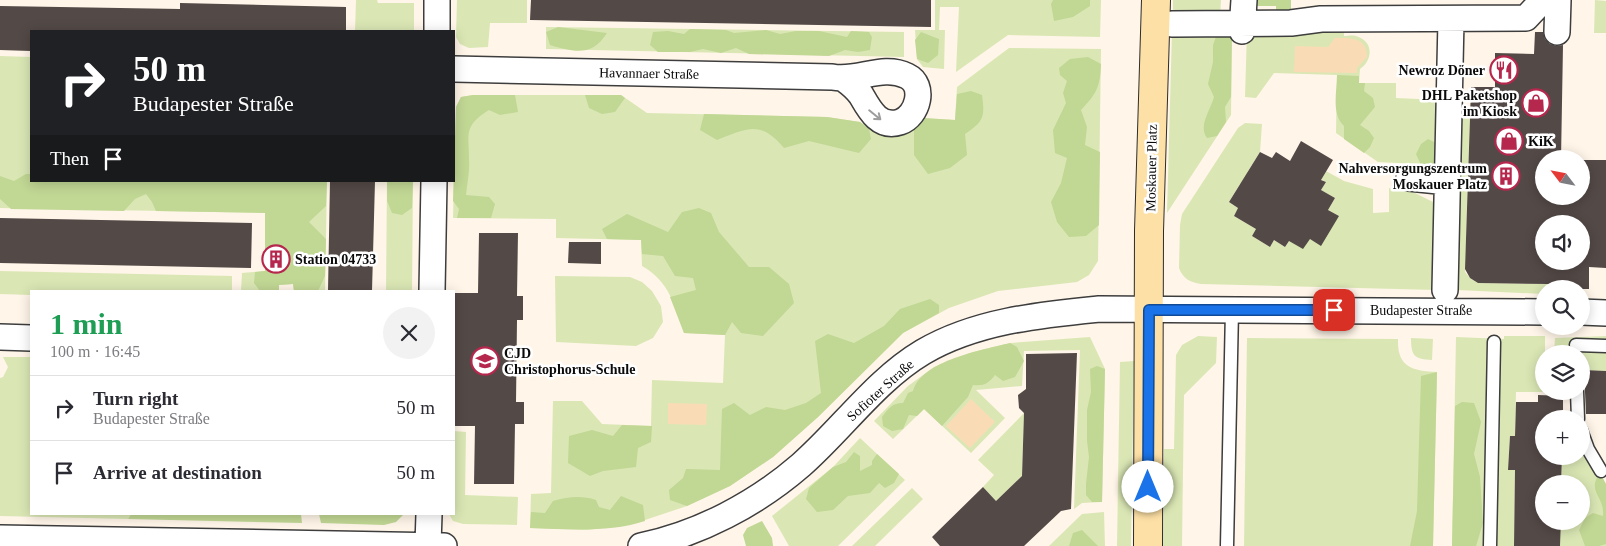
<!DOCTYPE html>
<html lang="en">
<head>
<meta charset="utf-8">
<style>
	body { margin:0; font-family:Georgia,serif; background:#f2f2f3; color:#2b2b33; height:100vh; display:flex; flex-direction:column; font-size:19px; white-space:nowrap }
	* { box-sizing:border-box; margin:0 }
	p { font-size:16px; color:#7c7c81 }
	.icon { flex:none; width:28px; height:28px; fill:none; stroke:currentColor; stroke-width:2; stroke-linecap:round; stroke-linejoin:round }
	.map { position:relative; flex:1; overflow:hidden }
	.details { position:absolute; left:30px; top:290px; width:425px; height:225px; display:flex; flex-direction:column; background:#fff; border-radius:0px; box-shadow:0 2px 12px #0003 }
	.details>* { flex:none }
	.top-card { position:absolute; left:30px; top:30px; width:425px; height:152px; border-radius:0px; box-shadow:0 2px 12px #0003; background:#202124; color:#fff; overflow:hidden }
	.needle { width:32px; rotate:302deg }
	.buttons { position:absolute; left:1535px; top:150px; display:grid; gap:10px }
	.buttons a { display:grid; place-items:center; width:55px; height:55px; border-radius:50%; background:#fff; box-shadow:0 2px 12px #0003; font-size:25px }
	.pin { position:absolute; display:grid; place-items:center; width:42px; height:42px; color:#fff; margin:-21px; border-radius:10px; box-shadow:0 2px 8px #0006 }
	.me { position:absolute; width:55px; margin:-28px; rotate:0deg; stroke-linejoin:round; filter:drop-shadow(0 0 4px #0008) }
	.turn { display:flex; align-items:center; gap:18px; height:105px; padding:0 20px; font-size:22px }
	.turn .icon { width:65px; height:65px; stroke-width:2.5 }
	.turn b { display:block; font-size:35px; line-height:42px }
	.then { display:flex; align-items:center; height:48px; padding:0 20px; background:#0003; gap:10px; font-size:19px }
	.round { display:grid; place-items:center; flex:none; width:52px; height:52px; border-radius:26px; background:#f2f2f3 }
	.headline { display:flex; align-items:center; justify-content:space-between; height:85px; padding:0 20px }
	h1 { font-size:30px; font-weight:700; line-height:38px; color:#1e9e55 }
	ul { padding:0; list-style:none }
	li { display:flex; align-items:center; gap:15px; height:65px; padding:0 20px; border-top:1px solid #e1e1e2 }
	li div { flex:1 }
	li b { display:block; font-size:19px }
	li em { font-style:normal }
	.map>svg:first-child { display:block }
	.green { fill:#dae7b4 }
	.forest { fill:#c1d794 }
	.sand { fill:#f9dcb6 }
	.building { fill:#534947; fill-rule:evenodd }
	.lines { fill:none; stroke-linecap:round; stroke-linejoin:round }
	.lane-casing { stroke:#3d3d3d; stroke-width:15 }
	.street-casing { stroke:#3d3d3d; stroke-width:28 }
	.secondary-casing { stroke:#2c2c2c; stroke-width:30 }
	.lane { stroke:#fff; stroke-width:12 }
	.street { stroke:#fff; stroke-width:25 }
	.secondary { stroke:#fde0a5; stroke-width:28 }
	.oneway { stroke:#9d9d9d }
	.route-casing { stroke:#114b97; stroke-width:12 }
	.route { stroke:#1a73e8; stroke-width:9 }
	.labels { text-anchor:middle; stroke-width:5; stroke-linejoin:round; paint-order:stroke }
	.poi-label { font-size:14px; font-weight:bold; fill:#0a0a0a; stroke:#fff; text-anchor:end }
	.street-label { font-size:14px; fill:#0a0a0a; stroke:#fff }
</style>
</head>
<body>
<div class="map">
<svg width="1606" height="546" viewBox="0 0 1606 546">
	<rect width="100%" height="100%" fill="#fff5e8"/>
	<!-- green -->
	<path class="green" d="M 356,0 L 377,0 L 378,3 L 414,3 L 414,31 L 355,31 Z
		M 457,0 L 527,0 L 527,23 L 490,23 L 488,47 L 469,48 L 460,44 L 456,37 Z
		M 935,0 L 1101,0 L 1100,37 L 1008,35 L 956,72 L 959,7 L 940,7 L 939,30 L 945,30 L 944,69 L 923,67 L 917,59 L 915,30 L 935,30 Z
		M 1173,0 L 1221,0 L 1220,17 L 1173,17 Z
		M 1595,0 L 1606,1 L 1606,33 L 1594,33 Z
		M 1344,26 L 1344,36 C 1347,36 1352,35 1356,36 C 1374,41 1373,60 1360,69 L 1359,83 L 1396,83 L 1396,98 L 1440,100 L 1438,165 L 1378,162 L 1336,133 L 1337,75 L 1274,73 L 1256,98 L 1245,97 L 1247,31 Z
		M 546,27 L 904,32 L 904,57 L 546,49 Z
		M 1172,31 L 1232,31 L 1231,115 L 1167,213 Z
		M 1009,48 L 1101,49 L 1098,261 L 1089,275 L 1077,282 L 998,291 L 949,308 L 903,333 L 818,417 L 773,457 L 730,486 L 687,506 L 633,524 L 588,530 L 530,528 L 531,494 L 551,493 L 553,401 L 582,401 L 602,424 L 651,426 L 652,380 L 723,383 L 725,335 L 684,333 C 674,305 670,282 642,266 L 641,240 L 556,238 L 556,219 L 453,218 L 456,107 L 461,97 L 473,95 L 621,95 L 647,113 L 827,117 L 860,122 L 883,136 L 900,136 L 914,129 L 923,118 L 955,120 L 957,87 Z
		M 0,56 L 31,57 L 31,181 L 327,181 L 325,291 L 294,291 L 293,284 L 279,285 L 279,291 L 241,291 L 242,273 L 265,271 L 265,213 L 0,208 Z
		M 1461,110 L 1470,110 L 1465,272 L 1470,278 L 1478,283 L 1549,284 L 1549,289 L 1544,289 L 1544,294 L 1457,290 Z
		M 1245,123 L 1262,124 L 1260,152 L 1248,171 L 1244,186 L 1240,184 L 1229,202 L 1238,208 L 1234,216 L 1256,229 L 1252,236 L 1270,247 L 1274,240 L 1285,247 L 1289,241 L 1310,239 L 1339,216 L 1328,210 L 1335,198 L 1321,190 L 1326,182 L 1315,176 L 1326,171 L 1344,181 L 1373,189 L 1373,213 L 1389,212 L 1389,188 L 1409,190 L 1437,204 L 1436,290 L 1201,284 C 1190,282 1183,279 1179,268 L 1180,225 L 1182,214 L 1238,128 Z
		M 387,181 L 413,181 L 412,291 L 386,291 Z
		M 0,271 L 232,276 L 232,291 L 31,291 L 31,295 L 0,294 Z
		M 555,276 L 630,277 L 642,282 L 652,291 L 661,306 L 663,322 L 653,338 L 636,346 L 556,342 Z
		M 1198,336 L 1217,337 L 1216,363 L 1184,395 L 1182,546 L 1163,546 L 1164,449 L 1174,449 L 1176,355 L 1182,345 Z
		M 1504,336 L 1545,336 L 1545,354 L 1544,354 L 1545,392 L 1516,392 L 1515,436 L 1510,436 L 1508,470 L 1515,470 L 1514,546 L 1452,546 L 1456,337 L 1504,339 Z
		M 1606,336 L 1606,371 L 1581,370 L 1581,354 L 1554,354 L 1555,338 Z
		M 1090,337 L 1105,369 L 1102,502 L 1082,503 L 1074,509 L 1080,350 L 1024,351 L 1022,386 L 976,390 L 1005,418 L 971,453 L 924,409 L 893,439 L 874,421 L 908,386 L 934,367 L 973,352 L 1010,343 Z
		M 1247,338 L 1398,339 C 1397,367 1412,371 1437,372 L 1433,546 L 1244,546 Z
		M 1411,338 L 1433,339 L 1432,360 C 1415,359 1411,357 1411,338 Z
		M 3,357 L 31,357 L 31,514 L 131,514 L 128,519 L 0,516 L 0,378 L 3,377 L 8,367 Z
		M 1134,361 L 1131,546 L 1117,546 L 1120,362 Z
		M 1024,413 L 1022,476 L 996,501 L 983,487 L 994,475 L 978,460 Z
		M 454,431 L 466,432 L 465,495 L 518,497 L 517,525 L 463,524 L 453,521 L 449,514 L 454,514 Z
		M 860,438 L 905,480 L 838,546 L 789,546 L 772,516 L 833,467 Z
		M 1581,440 L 1589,457 L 1606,484 L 1606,546 L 1560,546 L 1561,521 L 1581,521 L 1581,484 L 1561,484 L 1562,456 L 1581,456 Z
		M 912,488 L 923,499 L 875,546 L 852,546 Z
		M 1104,512 L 1105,546 L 1049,546 L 1082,514 Z"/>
	<!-- forest -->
	<path class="forest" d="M 1053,0 L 1090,0 L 1090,6 L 1073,17 L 1054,21 L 1051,4 Z
		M 1256,0 L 1291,0 L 1291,13 L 1276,13 L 1276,6 L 1256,6 Z
		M 558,27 L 607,33 C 592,57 574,52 550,45 L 546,32 Z
		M 690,29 L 726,30 L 734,33 L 766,30 L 780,34 L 796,31 L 819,31 L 847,37 L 851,31 L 869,32 L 872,37 L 870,50 L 858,52 L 845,50 L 829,56 L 749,54 L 736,48 L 721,53 L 703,49 L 690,52 L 658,52 L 650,45 L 653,32 L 668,31 L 684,34 Z
		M 1218,31 L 1232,31 L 1231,97 L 1225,107 L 1226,122 L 1217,136 L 1207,138 C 1198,126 1210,111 1214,97 L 1208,84 L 1213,62 L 1213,45 Z
		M 921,32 L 939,39 L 938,55 L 928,63 L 917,59 L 915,40 Z
		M 1088,57 L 1101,64 C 1100,87 1097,93 1081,110 L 1087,127 L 1085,145 L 1100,152 L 1099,225 L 1086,236 L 1069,237 L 1057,222 L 1051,202 L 1061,183 L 1067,158 L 1055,153 L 1053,130 L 1066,103 L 1063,93 L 1067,81 L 1060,75 L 1059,68 L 1070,59 Z
		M 1337,75 L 1359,76 L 1359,83 L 1365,83 L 1364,91 L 1373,98 L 1375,107 L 1360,125 L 1369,131 L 1374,138 L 1370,147 L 1364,153 L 1344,139 L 1344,126 C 1331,114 1337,92 1337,75 Z
		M 971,91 L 982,95 C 985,117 984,121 965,134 L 967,155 L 950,168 L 928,174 L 914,155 L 914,129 L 923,118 L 955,120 L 957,94 Z
		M 473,95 L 515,95 L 518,112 L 500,115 L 489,110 C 463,126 469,134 469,160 C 470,171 467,184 466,195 L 489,197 L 495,204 L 491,218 L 457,218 L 459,209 L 453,201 L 456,107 L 461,97 Z
		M 585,95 L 621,95 L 625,98 L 615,112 L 602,114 L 589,108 Z
		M 704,114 L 827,117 L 860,122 L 869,129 L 871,139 L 859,153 L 809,141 L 784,148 C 761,120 747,128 717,140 L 700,130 Z
		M 1428,139 L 1438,144 L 1438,165 L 1421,165 L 1416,154 L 1421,144 Z
		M 26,174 L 31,174 L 31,181 L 327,181 L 326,206 L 309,222 L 326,239 L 325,276 L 318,291 L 294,291 L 293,284 L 279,285 L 279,291 L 260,291 L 254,283 L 255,272 L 265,271 L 265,213 L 156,211 L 152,202 L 146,194 L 135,199 L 124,211 L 11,209 L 0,199 L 0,176 L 14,181 Z
		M 387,181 L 413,181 L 412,208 L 402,215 L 392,213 L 387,201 Z
		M 699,208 L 711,213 L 719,232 L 749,267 L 769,267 L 789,284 L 794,303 L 763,336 L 741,333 L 732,322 L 725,335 L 684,333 L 670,297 L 696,290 L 693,278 L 675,276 L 663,256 L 642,254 L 641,240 L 607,239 L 602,229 L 627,214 L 668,232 L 682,212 Z
		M 930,299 L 939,305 L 939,313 L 903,333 L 818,417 L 773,457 L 730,486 L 687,506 L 670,500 L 669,490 L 683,478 L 686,469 L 720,470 L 722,409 L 734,403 L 750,415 L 766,407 L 785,410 L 806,403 L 821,393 L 815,341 L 828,334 L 854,343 L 884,326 L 900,309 Z
		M 1010,343 L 1017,347 L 1024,361 L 1015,377 L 1003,381 L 995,375 C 988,384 984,386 973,385 L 968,397 L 942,426 L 924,409 L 917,416 L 909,415 L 903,429 L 892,431 L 883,426 L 882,417 C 889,408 892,403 903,403 L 908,393 L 913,391 C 922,360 983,350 1010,343 Z
		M 1097,366 L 1105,369 L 1102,502 L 1092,502 L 1086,495 L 1086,484 L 1089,457 L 1087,441 L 1087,410 L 1091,392 L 1090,369 Z
		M 1437,372 L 1433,546 L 1410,546 L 1417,511 L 1421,376 Z
		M 1462,402 L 1474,403 L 1481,422 L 1474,454 L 1480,477 L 1483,523 L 1476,546 L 1452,546 L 1455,406 Z
		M 622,425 L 652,426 L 651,442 L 638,448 L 636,467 L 603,471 L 590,476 L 568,463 L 569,436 L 592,430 L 613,436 Z
		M 854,452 L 860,456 L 860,471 L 872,465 L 872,461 L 877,454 L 899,474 L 894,483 L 885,488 L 879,483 L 870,493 L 848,496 L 833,510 L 817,512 L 806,499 L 809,488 L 833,467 L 846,462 Z
		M 1600,473 L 1606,484 L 1606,544 L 1599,546 L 1585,546 L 1579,530 L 1585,518 L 1593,513 L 1603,516 C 1605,496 1586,492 1600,473 Z
		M 621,496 L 643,505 L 645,521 C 608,533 568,529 530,528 L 531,512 L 545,513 L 553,501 C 568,497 581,495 596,500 L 599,507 L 610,510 Z
		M 131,514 L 301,514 L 302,523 L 128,519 Z
		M 319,514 L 404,514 L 396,522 L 384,525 L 321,523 Z
		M 762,521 L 772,538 L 773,546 L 746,546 L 743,535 L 747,528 Z
		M 1082,530 L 1098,546 L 1069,546 L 1073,533 Z"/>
	<!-- sand -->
	<path class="sand" d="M 1335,38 C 1351,38 1367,37 1367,57 L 1357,68 L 1357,73 L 1294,72 L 1295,46 L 1328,47 Z
		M 971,399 L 995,422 L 970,448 L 946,426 Z
		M 668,403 L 707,404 L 706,425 L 668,424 Z"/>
	<!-- building -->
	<path class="building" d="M 531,0 L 931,0 L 931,27 L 530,20 Z
		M 180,3 L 346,7 L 346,31 L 31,31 L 31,51 L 0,50 L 0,6 L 180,9 Z
		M 1535,32 L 1543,32 L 1545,39 L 1550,44 L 1557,46 L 1563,45 L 1561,159 L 1544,159 L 1544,196 L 1581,196 L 1581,160 L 1606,160 L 1606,268 L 1589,267 L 1589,289 L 1549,289 L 1549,284 L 1478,283 L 1470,278 L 1465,269 L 1471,87 L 1495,87 L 1495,53 L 1534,54 ZM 1544,224 L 1581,224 L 1581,261 L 1544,261 Z
		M 1301,141 L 1333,160 L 1321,180 L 1326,182 L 1321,190 L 1335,198 L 1328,210 L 1339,216 L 1321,246 L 1310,239 L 1303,249 L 1289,241 L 1285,247 L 1274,240 L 1270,247 L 1252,236 L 1256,229 L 1234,216 L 1238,208 L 1229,202 L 1260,152 L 1272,158 L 1276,152 L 1290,161 Z
		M 330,181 L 375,181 L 372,291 L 328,291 Z
		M 0,218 L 252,223 L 251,268 L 0,263 Z
		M 479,233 L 518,233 L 517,296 L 523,296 L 523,320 L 517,320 L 516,402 L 524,402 L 524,424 L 515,424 L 514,484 L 474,484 L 475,426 L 454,426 L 454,293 L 478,293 Z
		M 569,242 L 601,242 L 601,264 L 568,263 Z
		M 1077,353 L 1071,509 L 1061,511 L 1024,546 L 940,546 L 932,537 L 983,487 L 996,501 L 1022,476 L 1024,413 L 1019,408 L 1018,395 L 1026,389 L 1026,354 Z
		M 1584,370 L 1606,371 L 1606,414 L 1586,414 Z
		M 1538,395 L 1563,396 L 1563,419 L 1544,419 L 1544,456 L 1562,456 L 1561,484 L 1544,484 L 1544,521 L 1561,521 L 1560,546 L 1514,546 L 1515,470 L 1508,470 L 1510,436 L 1515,436 L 1516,402 L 1538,402 Z"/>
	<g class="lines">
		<!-- lane casing -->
		<g class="lane-casing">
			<path id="lane" d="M 1576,345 L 1606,346
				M 1577,391 L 1578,419
				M 1581,430 L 1588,449 L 1601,471
				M 1227,546 L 1232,310
				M 1490,546 L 1494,342"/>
		</g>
		<!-- street casing -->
		<g class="street-casing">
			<path id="street" d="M 1172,24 L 1291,23 L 1321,19 L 1526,18 L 1543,0
				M 437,31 L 437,0
				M 1242,31 L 1244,0
				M 1557,32 L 1558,0
				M 454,69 L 832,77 C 858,82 882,64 907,76 C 926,85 918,116 900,122 C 879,129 869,109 861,95 C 856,88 851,84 844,79
				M 1409,178 L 1448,182
				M 1445,290 L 1451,20
				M 432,291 L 434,181
				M 1581,312 L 1606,313
				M 0,337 L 31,338
				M 0,538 L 444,546
				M 428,545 L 429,514
				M 641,546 C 699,534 756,504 801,465 C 842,429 876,380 923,352 C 976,321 1039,315 1099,309 L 1544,312"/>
		</g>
		<!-- secondary casing -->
		<g class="secondary-casing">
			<path id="secondary" d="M 1148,546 L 1149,231 L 1156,0"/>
		</g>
		<!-- lane -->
		<use href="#lane" class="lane"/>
		<!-- street -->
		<use href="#street" class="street"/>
		<!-- secondary -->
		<use href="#secondary" class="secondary"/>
	</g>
	<!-- one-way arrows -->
	<defs><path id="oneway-shaft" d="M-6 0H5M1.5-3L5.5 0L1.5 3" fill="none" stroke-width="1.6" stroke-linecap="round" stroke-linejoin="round" transform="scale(1.25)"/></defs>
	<use class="oneway" href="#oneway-shaft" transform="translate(875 115) rotate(39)"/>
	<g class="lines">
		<!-- route casing -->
		<g class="route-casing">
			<path id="route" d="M 1148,487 L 1149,310 L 1334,310"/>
		</g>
		<!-- route -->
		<use href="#route" class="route"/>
	</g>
	<!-- icons -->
	<defs>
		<g id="restaurant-ring" transform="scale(1.4375)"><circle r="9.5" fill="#fff" stroke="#b6274d" stroke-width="1.5"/><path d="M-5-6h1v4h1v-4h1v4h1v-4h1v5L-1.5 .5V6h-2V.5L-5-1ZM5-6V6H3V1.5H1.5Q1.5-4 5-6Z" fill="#b6274d"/></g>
		<g id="shop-ring" transform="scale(1.4375)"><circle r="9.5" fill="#fff" stroke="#b6274d" stroke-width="1.5"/><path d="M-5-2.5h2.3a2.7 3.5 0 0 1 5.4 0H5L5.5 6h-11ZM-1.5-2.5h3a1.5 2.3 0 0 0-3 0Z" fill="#b6274d"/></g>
		<g id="building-ring" transform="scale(1.4375)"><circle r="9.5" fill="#fff" stroke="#b6274d" stroke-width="1.5"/><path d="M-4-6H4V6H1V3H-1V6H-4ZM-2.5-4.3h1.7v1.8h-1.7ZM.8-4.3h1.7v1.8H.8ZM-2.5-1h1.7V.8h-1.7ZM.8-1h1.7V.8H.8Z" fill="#b6274d"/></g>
		<g id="school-ring" transform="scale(1.4375)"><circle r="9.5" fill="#fff" stroke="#b6274d" stroke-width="1.5"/><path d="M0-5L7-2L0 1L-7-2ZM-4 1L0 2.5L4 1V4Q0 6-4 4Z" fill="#b6274d"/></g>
	</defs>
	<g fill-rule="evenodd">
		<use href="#restaurant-ring" x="1504" y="70"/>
		<use href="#shop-ring" x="1536" y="103"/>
		<use href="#shop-ring" x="1509" y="141"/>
		<use href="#building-ring" x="1506" y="176"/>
		<use href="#building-ring" x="276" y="259"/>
		<use href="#school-ring" x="485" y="361"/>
	</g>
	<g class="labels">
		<!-- poi labels -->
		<g class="poi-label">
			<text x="1485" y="75">Newroz Döner</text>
			<text x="1517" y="100">DHL Paketshop<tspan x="1517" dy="16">im Kiosk</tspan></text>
			<text x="1528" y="146" text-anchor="start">KiK</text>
			<text x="1487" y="173">Nahversorgungszentrum<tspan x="1487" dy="16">Moskauer Platz</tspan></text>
			<text x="295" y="264" text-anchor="start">Station 04733</text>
			<text x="504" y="358" text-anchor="start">CJD<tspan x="504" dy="16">Christophorus-Schule</tspan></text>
		</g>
		<!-- street labels -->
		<g class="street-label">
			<text transform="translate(649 73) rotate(1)" y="5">Havannaer Straße</text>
			<text transform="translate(1151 168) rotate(-89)" y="5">Moskauer Platz</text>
			<text x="1421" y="315">Budapester Straße</text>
			<text transform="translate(880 390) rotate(-42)" y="5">Sofioter Straße</text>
		</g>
	</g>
</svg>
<div class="buttons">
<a><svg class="needle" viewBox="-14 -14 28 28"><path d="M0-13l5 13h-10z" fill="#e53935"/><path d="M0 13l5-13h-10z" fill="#7c7c81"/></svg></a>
<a><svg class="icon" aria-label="sound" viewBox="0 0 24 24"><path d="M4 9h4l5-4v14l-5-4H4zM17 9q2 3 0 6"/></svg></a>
<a><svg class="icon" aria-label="search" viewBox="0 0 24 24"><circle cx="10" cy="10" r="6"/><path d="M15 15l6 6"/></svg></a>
<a><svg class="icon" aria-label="layers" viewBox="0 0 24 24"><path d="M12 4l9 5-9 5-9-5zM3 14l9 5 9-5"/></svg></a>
<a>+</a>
<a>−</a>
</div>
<div class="pin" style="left:1334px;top:310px;background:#d93025"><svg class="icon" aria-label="arrive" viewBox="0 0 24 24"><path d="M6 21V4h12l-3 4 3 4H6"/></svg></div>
<svg class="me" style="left:1148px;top:487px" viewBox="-20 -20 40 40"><circle r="19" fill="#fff"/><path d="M0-13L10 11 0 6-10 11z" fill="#1a73e8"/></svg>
<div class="top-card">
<div class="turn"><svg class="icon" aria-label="right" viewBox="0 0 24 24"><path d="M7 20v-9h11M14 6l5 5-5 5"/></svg><div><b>50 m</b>Budapester Straße</div></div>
<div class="then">Then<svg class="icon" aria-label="arrive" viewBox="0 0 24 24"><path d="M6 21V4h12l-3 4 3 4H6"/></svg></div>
</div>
<section class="details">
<div class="headline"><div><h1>1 min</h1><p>100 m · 16:45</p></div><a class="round"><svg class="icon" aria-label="close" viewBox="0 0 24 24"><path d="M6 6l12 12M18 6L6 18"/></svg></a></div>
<ul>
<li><svg class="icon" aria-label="right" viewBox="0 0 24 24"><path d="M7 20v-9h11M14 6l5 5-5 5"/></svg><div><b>Turn right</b><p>Budapester Straße</p></div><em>50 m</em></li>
<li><svg class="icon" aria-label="arrive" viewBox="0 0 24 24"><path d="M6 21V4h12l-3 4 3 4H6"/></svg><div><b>Arrive at destination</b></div><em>50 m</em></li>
</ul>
</section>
</div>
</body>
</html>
